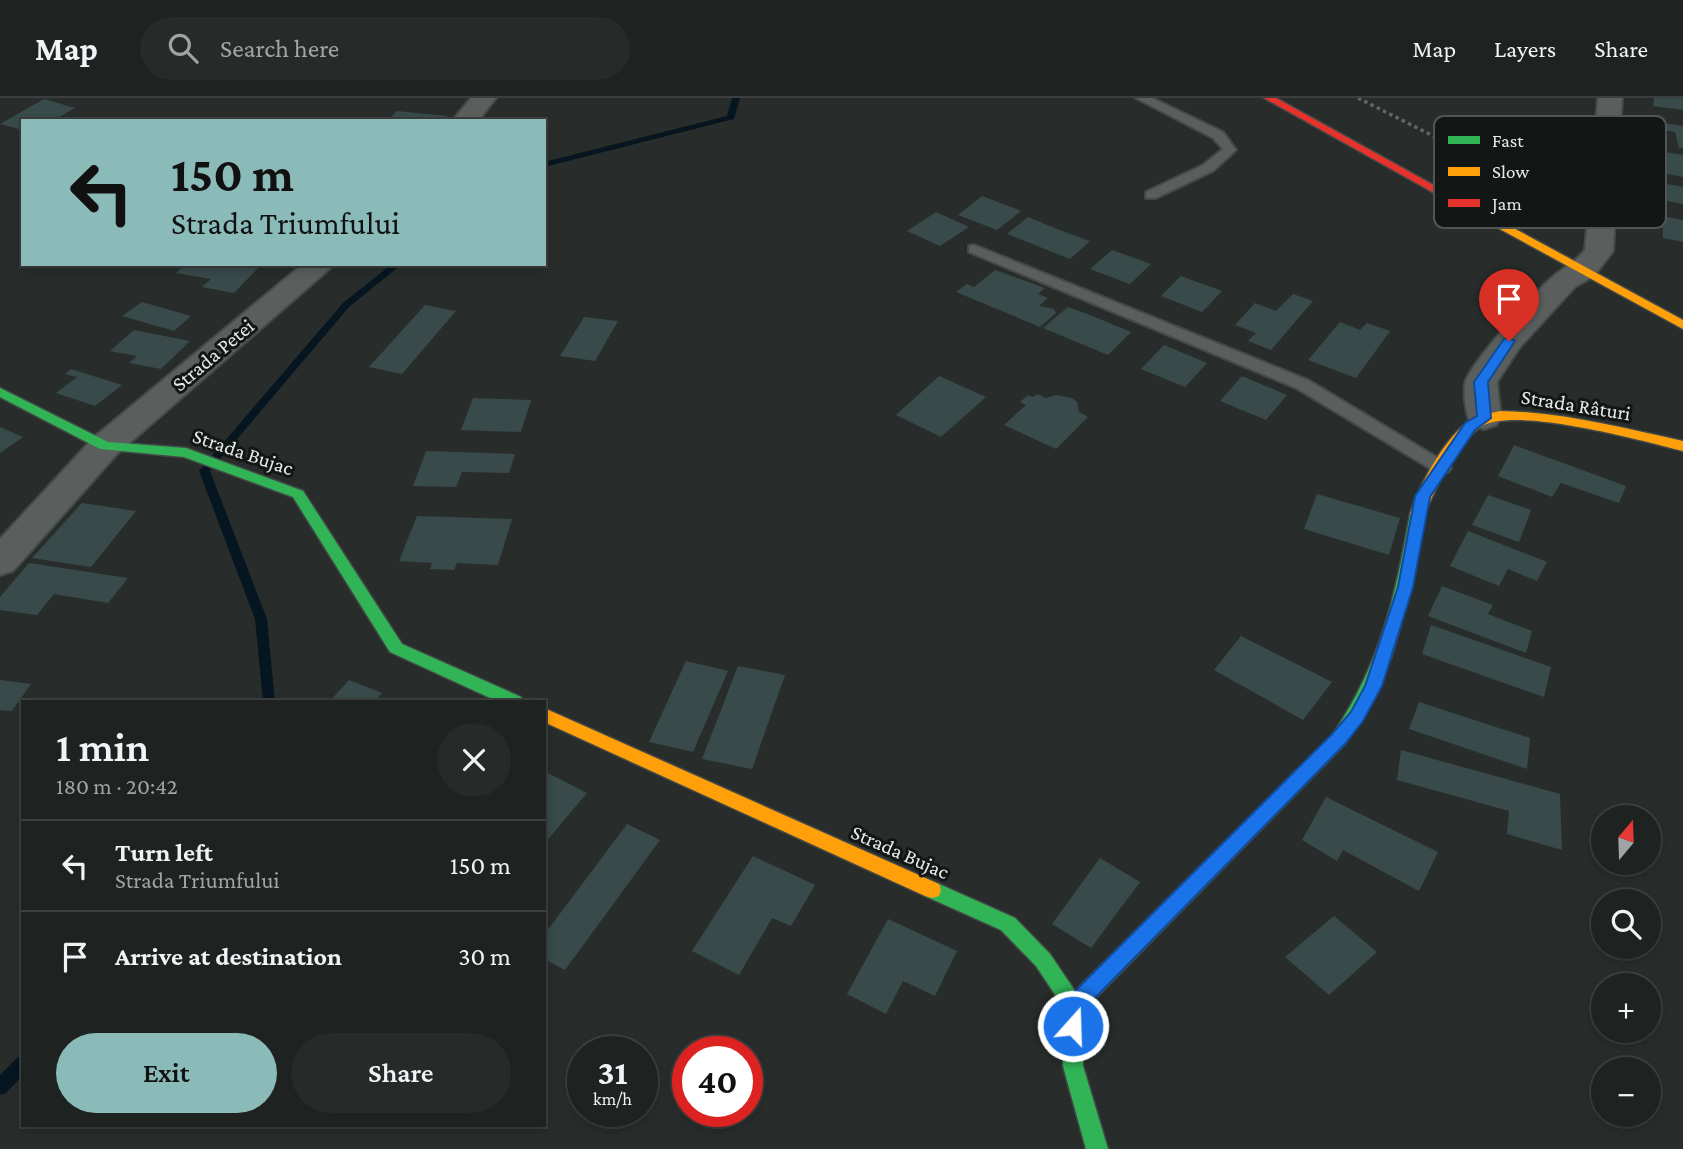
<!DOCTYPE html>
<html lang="en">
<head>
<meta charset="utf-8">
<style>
	body { margin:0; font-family:"Crimson Pro",serif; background:#262a29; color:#f1f3f6; height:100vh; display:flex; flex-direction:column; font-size:26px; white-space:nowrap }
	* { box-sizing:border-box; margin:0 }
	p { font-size:23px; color:#a1a4a5 }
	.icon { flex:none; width:38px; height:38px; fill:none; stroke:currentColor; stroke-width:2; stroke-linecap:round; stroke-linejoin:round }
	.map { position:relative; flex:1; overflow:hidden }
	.panel { position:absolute; left:21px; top:602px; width:525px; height:427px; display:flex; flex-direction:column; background:#1e2220; border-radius:0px; box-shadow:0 4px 10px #0003,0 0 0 2px #3c3f3e }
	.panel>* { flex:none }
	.hud { position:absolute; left:21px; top:21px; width:525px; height:147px; border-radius:0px; box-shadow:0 4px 10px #0003,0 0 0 2px #3c3f3e; background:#8bbbb9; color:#111; overflow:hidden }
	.needle { width:46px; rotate:19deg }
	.tools { position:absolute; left:1591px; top:707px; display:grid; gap:14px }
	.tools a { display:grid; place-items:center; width:70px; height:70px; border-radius:50%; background:#1e2220; box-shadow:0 4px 10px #0003,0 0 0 2px #3c3f3e; font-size:35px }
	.speed { position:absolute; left:567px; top:938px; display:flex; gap:14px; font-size:35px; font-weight:700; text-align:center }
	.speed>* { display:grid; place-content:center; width:91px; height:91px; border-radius:50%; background:#1e2220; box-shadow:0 4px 10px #0003,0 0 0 2px #3c3f3e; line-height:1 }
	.speed small { font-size:18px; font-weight:400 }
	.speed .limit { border:10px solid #d22; background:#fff; color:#111 }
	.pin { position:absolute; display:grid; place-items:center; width:60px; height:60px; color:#fff; margin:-72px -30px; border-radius:50% 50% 50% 0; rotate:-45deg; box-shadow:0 0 7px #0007 }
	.pin .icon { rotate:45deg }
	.me { position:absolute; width:77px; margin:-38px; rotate:20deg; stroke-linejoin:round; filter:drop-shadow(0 0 5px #0008) }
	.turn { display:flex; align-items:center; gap:24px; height:147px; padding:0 35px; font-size:32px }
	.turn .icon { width:91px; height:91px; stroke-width:2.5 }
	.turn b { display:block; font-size:49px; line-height:60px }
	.round { display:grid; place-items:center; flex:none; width:74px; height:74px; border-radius:37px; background:#262a29 }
	.head { display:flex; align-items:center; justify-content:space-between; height:119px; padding:0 35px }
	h1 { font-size:42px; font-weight:600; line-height:52px }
	.button { display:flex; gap:14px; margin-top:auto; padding:14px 35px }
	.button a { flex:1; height:80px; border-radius:42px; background:#8bbbb9; color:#111; font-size:28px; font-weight:600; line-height:80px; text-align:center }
	.button a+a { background:#262a29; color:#f1f3f6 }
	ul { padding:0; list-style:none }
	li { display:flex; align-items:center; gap:21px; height:91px; padding:0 35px; border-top:2px solid #3c3f3e }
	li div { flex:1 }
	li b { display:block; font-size:26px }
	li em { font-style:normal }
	header { display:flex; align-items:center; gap:42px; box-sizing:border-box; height:98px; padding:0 35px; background:#1e2220; border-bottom:2px solid #3c3f3e }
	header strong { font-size:33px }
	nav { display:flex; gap:38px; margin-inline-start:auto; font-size:24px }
	.search { width:490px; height:63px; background:#262a29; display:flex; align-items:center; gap:18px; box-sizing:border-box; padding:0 24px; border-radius:38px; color:#a1a4a5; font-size:26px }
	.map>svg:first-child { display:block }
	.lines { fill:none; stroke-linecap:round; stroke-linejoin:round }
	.stream { fill:#051621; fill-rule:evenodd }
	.building { fill:#394a4a }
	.lane-casing { stroke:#434946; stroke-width:4 }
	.street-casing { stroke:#434946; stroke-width:4 }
	.fast-casing { stroke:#434946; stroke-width:3 }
	.slow-casing { stroke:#434946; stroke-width:3 }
	.jam-casing { stroke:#434946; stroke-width:3 }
	.path { stroke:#626664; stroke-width:3.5; stroke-dasharray:3.5 3.5; stroke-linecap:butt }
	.lane { fill:#5a5f5d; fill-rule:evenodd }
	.street { fill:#5a5f5d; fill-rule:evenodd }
	.fast { fill:#30b455; fill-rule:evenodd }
	.slow { fill:#ff9f0a; fill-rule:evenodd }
	.jam { fill:#e5322d; fill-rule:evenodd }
	.route { fill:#1a73e8; stroke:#114b97; stroke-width:2 }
	.labels { text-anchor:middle; stroke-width:6; stroke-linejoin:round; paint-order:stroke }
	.street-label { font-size:21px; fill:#e4ebe8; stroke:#121614 }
	.key { fill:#121614; stroke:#515654; stroke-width:2 }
	.key-label { font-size:19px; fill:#e4ebe8 }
</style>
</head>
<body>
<header>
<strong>Map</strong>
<div class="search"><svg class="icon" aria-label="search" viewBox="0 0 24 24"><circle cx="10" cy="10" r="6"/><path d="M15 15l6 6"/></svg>Search here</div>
<nav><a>Map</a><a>Layers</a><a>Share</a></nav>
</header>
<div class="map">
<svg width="1683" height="1051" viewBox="0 0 1683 1051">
	<rect width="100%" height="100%" fill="#282d2b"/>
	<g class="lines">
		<!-- stream -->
		<path class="stream" d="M 732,0 L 740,0 L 734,21 L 544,69 L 544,64 L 727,18 Z
			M 392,166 L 402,166 L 349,209 L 210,373 L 267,521 L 275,604 L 263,604 L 255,521 L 199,373 L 343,205 Z
			M 23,957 L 23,977 L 6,995 L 0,997 L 0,977 L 17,960 Z"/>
	</g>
	<!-- building -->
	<path class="building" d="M 1654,0 L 1683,0 L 1683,12 L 1653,8 Z
		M 44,1 L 75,10 L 52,23 L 23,23 L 23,32 L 0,26 Z
		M 396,13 L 447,18 L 443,23 L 388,23 Z
		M 1651,23 L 1683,28 L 1683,50 L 1679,50 L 1675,34 L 1652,30 Z
		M 1659,53 L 1683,57 L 1683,79 L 1659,74 Z
		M 1657,84 L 1683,89 L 1683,106 L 1657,101 Z
		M 982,98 L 1021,113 L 997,132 L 958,117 Z
		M 936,114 L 969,129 L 940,148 L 907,133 Z
		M 1662,118 L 1683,122 L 1683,144 L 1663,140 Z
		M 1028,119 L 1062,133 L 1090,143 L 1070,161 L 1007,136 Z
		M 1112,152 L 1151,166 L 1130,186 L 1090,171 Z
		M 185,166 L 255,166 L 261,167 L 234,195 L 202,189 L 211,181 L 176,175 Z
		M 995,172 L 1045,190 L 1038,196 L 1048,200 L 1039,208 L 1054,211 L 1056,215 L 1040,229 L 956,194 L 967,186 L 974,189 Z
		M 1181,178 L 1222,193 L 1202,214 L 1161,198 Z
		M 1293,196 L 1313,203 L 1271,252 L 1248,243 L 1256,235 L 1235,227 L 1255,205 L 1276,213 Z
		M 142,204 L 191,218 L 174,233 L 122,218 Z
		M 425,207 L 456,213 L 402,276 L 369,269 Z
		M 1068,209 L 1090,217 L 1131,234 L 1108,257 L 1043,230 Z
		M 584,219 L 618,223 L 595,263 L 560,258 Z
		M 1340,224 L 1360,232 L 1367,225 L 1390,233 L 1356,280 L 1308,262 Z
		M 134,232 L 190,243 L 161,271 L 129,265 L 137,258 L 110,253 Z
		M 1164,247 L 1207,265 L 1185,289 L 1141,271 Z
		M 71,271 L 122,287 L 95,308 L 56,295 L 77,279 L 65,276 Z
		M 939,278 L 986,299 L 941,339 L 896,317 Z
		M 1242,278 L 1287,297 L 1266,322 L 1220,303 Z
		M 1037,296 L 1046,300 L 1056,297 L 1072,300 L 1077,304 L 1079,314 L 1088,319 L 1056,351 L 1004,327 L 1026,307 L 1020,304 L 1028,297 L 1033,299 Z
		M 473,300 L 531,302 L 521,334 L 461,332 Z
		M 0,329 L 23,339 L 0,355 Z
		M 1514,347 L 1626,388 L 1619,405 L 1561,385 L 1552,399 L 1498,378 Z
		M 426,353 L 515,356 L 509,375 L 462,374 L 456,389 L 413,388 Z
		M 1317,396 L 1400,420 L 1389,457 L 1304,431 Z
		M 1488,397 L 1531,412 L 1519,444 L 1472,427 Z
		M 82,405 L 136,413 L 91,469 L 32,460 Z
		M 417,418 L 512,421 L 498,467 L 457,465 L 454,472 L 430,471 L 432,465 L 399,463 Z
		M 1468,433 L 1547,464 L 1537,483 L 1508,471 L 1499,488 L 1450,468 Z
		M 29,465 L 128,480 L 108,505 L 54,496 L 37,517 L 0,512 L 0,499 Z
		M 1442,488 L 1493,507 L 1488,516 L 1532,533 L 1526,555 L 1428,518 Z
		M 1431,527 L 1551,569 L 1544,599 L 1422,556 Z
		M 1241,538 L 1332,584 L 1303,622 L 1214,572 Z
		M 686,563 L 728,573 L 693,654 L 649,644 Z
		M 738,568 L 785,577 L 752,671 L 702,661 Z
		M 0,582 L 31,586 L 12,613 L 0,612 Z
		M 349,582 L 382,595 L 374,604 L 329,604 Z
		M 1419,604 L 1530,640 L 1527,671 L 1409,631 Z
		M 1401,652 L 1560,696 L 1562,752 L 1507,736 L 1509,713 L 1397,682 Z
		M 546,674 L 587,695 L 544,746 L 544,677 Z
		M 1326,699 L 1438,754 L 1419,793 L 1343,752 L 1337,763 L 1302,742 Z
		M 627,726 L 660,742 L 565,872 L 544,861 L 544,837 Z
		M 753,758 L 815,787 L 791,828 L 772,820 L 739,877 L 692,853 Z
		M 1100,760 L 1140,784 L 1091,850 L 1052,826 Z
		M 1334,818 L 1377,854 L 1329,897 L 1285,859 Z
		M 888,821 L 957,853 L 935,898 L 903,883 L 886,916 L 847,896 Z"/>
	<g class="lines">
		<!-- lane casing -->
		<g class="lane-casing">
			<path id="lane" d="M 1136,0 L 1152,0 L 1223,34 L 1236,52 L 1213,73 L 1156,100 L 1146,100 L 1146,94 L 1203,67 L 1223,51 L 1213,40 Z
				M 974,147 L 1308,282 L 1448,366 L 1451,370 L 1448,374 L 1436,374 L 1296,290 L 969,154 L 969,148 Z"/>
		</g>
		<!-- street casing -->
		<g class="street-casing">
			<path id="street" d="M 471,0 L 496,0 L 478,23 L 452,23 Z
				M 1598,0 L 1622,0 L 1613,153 L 1594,178 L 1575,189 L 1520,249 L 1497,284 L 1501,320 L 1496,327 L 1484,331 L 1472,327 C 1466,318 1463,297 1465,285 C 1468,268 1540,188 1556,176 C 1567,168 1576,163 1585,152 Z
				M 303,166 L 335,166 L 117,356 L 13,473 L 0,477 L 0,441 L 93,340 Z"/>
		</g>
		<!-- fast casing -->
		<g class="fast-casing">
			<path id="fast" d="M 0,290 L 108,344 L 186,350 L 303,393 L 402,546 L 521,599 L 523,604 L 499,604 L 390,554 L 293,399 L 184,359 L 100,351 L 0,299 Z
				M 1417,411 L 1424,416 L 1407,506 L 1391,560 L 1363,619 L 1345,646 L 1084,912 L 1083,968 L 1108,1051 L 1086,1051 L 1063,968 L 1064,910 L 1036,868 L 1001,832 L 925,798 L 923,792 L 925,786 L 932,784 L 939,786 L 1015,820 L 1050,856 L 1075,893 L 1333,636 C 1381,564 1395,500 1410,416 Z"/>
		</g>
		<!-- slow casing -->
		<g class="slow-casing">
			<path id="slow" d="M 1454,102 L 1462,102 L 1683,222 L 1683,231 L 1454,106 Z
				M 1500,313 C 1562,314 1623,330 1683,343 L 1683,353 C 1643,343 1510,306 1479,330 C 1449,353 1439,388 1422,420 L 1412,420 L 1410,416 C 1419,387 1449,330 1478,318 C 1485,315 1493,315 1500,313 Z
				M 544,610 L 939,786 L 941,792 L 939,798 L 932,800 L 925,798 L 544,624 Z"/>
		</g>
		<!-- jam casing -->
		<g class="jam-casing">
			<path id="jam" d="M 1264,0 L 1276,0 L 1464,104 L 1454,106 Z"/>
		</g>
		<!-- path -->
		<path class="path" d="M 1358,0 L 1566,105"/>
		<!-- lane -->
		<use href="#lane" class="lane"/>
		<!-- street -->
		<use href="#street" class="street"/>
		<!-- fast -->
		<use href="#fast" class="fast"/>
		<!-- slow -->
		<use href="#slow" class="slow"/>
		<!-- jam -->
		<use href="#jam" class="jam"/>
	</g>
	<!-- route -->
	<path class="route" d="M 1509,240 L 1515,243 L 1488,284 L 1491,320 L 1475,332 L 1430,399 L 1413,489 L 1382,588 L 1363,623 L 1345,646 L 1084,911 L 1080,935 L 1073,937 L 1066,935 L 1063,928 L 1067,901 L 1332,636 L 1351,614 L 1365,588 L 1398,489 L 1415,398 L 1465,325 L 1477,318 L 1474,284 L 1504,241 Z"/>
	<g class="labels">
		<!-- street labels -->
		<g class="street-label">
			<text transform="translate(213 257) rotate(-40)" y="7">Strada Petei</text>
			<text transform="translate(1576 307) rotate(9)" y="7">Strada Râturi</text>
			<text transform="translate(243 354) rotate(19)" y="7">Strada Bujac</text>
			<text transform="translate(900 754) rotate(24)" y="7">Strada Bujac</text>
		</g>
	</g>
	<!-- legend -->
	<rect x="1434" y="18" width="232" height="112" rx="10" class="key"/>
	<rect x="1448" y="38" width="32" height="8" fill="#30b455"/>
	<rect x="1448" y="69" width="32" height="9" fill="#ff9f0a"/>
	<rect x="1448" y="101" width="32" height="8" fill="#e5322d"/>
	<g class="key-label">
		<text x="1492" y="49">Fast</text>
		<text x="1492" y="80">Slow</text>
		<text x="1492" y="112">Jam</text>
	</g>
</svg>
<div class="tools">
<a><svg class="needle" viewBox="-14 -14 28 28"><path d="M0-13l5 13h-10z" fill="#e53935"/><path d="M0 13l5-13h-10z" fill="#a1a4a5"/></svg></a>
<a><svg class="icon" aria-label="search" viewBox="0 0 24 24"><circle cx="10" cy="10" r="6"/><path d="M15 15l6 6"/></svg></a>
<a>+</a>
<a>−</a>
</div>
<div class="speed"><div>31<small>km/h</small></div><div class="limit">40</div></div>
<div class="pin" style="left:1509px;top:243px;background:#d93025"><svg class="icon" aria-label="arrive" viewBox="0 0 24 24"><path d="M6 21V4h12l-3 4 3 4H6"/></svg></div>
<svg class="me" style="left:1073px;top:928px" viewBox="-20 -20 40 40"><circle r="17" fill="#1a73e8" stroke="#fff" stroke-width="3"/><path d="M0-11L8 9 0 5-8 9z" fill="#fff"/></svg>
<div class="hud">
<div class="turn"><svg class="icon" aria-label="left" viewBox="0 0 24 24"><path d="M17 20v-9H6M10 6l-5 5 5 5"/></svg><div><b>150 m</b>Strada Triumfului</div></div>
</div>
<section class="panel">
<div class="head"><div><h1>1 min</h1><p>180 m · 20:42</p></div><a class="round"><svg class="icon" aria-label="close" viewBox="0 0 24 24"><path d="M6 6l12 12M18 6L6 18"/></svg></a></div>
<ul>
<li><svg class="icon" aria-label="left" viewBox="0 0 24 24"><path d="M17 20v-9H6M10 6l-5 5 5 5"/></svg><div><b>Turn left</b><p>Strada Triumfului</p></div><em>150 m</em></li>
<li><svg class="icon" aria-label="arrive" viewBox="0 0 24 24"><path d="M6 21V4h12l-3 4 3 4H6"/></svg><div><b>Arrive at destination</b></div><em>30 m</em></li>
</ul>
<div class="button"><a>Exit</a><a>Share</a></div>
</section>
</div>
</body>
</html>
